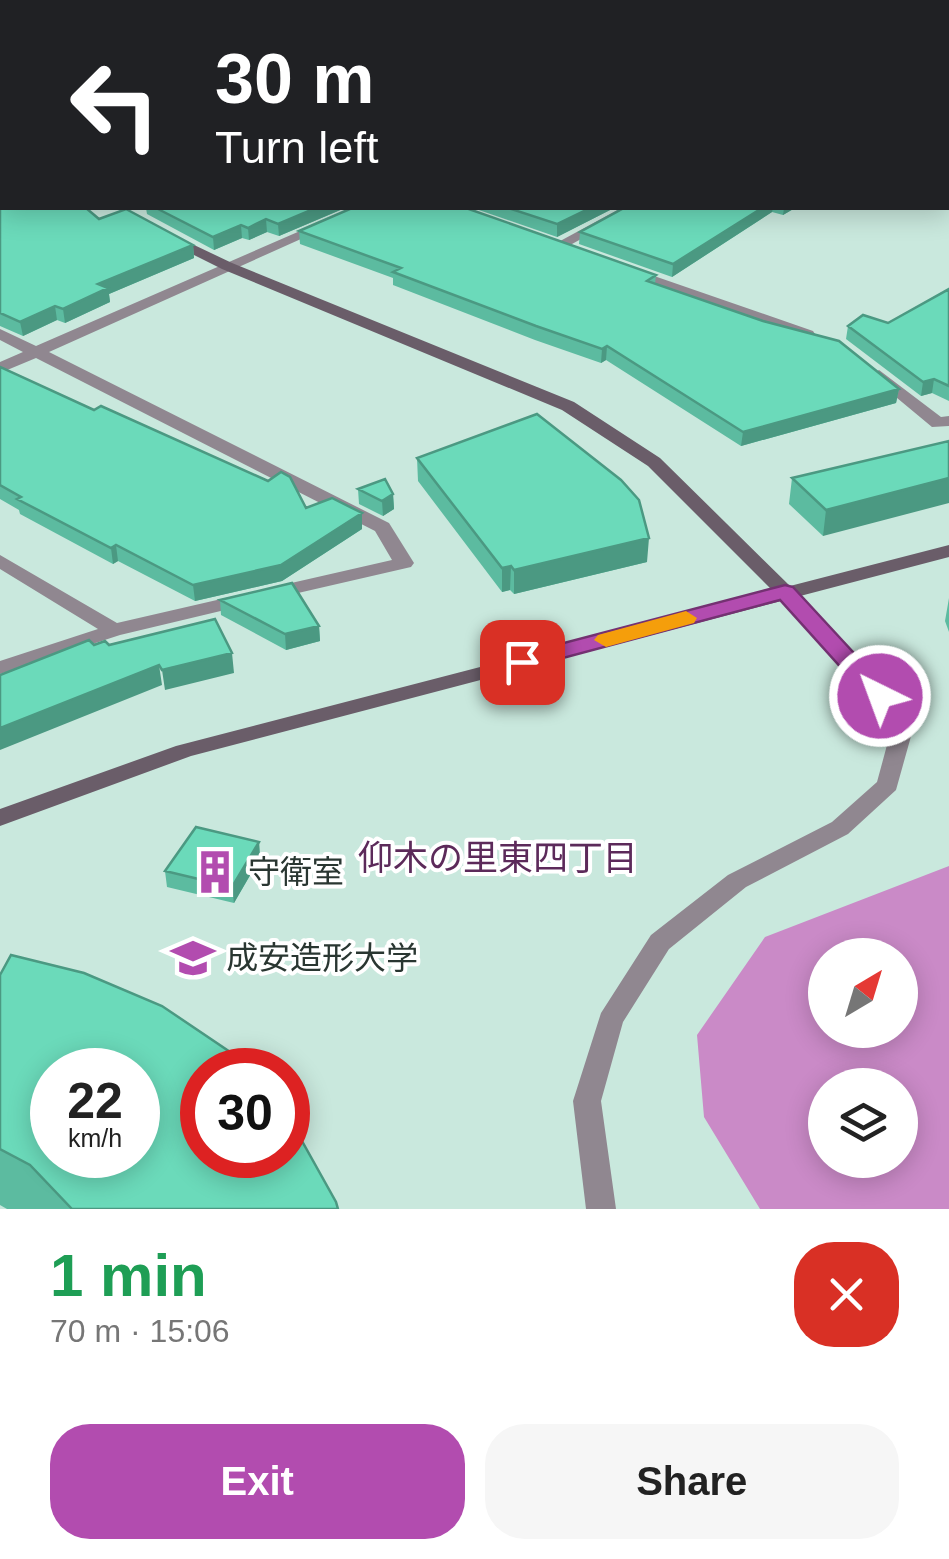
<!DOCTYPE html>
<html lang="en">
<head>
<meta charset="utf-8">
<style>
	body { margin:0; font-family:Arial,"Noto Sans JP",sans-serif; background:#f6f6f6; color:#222; height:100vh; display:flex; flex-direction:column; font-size:38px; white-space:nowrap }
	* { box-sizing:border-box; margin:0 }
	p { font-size:32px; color:#767676 }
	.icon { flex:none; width:55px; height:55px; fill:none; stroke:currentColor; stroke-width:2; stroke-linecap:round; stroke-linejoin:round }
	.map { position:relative; height:1209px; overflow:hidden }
	.sheet { display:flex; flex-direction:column; background:#fff; flex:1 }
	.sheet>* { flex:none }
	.hud { position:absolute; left:0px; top:0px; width:950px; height:210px; box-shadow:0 5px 25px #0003; background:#202124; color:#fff; overflow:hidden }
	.needle { width:65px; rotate:38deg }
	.controls { position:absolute; left:808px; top:938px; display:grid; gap:20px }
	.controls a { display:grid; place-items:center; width:110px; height:110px; border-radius:50%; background:#fff; box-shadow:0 5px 25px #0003; font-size:50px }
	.speed { position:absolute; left:30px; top:1048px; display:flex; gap:20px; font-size:50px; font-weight:700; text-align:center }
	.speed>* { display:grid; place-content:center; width:130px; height:130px; border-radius:50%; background:#fff; box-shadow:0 5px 25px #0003; line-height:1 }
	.speed small { font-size:25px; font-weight:400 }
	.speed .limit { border:15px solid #d22; background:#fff; color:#111 }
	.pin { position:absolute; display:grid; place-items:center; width:85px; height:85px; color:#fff; margin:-42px; border-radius:20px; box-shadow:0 5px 15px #0006 }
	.me { position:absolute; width:110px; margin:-55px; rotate:318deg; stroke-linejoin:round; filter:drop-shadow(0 0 8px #0008) }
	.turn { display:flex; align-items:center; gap:35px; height:210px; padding:0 50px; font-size:45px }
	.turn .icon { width:130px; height:130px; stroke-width:2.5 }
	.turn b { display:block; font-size:70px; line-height:85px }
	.round { display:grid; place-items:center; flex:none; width:105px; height:105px; border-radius:40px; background:#f6f6f6 }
	.headline { display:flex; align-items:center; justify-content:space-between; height:170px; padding:0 50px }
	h1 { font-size:60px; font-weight:700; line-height:75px; color:#1e9e55 }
	.action { display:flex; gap:20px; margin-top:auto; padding:20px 50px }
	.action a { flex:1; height:115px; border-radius:40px; background:#b24caf; color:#fff; font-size:40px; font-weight:700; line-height:115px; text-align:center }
	.action a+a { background:#f6f6f6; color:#222 }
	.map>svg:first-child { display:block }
	.forest { fill:#ca8ac7; fill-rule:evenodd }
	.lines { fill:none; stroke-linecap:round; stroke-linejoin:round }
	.street { fill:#908790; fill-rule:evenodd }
	.secondary { fill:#6a5d69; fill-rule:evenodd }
	.wall { fill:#5cbba0 }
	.shaded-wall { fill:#4b9982 }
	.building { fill:#6bdaba; stroke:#4b9982; stroke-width:2.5; fill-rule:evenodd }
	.route { fill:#b24caf; stroke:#743172; stroke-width:2.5 }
	.slow { fill:#f59e0b }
	.labels { text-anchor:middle; stroke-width:8; stroke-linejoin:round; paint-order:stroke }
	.near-poi-label { font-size:32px; fill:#293631; stroke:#fff; text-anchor:start }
	.near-neighbourhood-label { font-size:35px; fill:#5c2a5a; stroke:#fff }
</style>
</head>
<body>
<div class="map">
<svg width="949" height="1209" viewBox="0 0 949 1209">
	<rect width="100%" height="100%" fill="#c9e8dd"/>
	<!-- forest -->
	<path class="forest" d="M 949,866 L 949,1209 L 760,1209 L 704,1117 L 697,1035 L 765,937 ZM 825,955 L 900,955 L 900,1030 L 825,1030 ZM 825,1085 L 900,1085 L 900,1160 L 825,1160 Z"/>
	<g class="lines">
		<!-- street -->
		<path class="street" d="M 353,208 L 370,208 L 49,352 L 389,523 L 414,563 L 411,567 L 272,599 L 265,597 L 262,593 L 265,589 L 392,560 L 375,531 L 36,358 L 0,373 L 0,362 L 23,352 L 0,340 L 0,329 L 36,346 Z
			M 621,208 L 637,208 L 563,249 L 551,246 Z
			M 631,268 L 813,331 L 815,334 L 813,337 L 801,337 L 626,275 L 624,272 Z
			M 879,370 L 941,417 L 949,416 L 949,426 L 932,427 L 873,378 L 871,375 Z
			M 0,555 L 117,623 L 243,594 L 253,600 L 250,604 L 120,635 L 0,674 L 0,661 L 98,629 L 0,569 Z
			M 785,586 L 792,588 L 915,722 L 896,790 L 848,834 L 746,887 L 669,949 L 623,1022 L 601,1101 L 616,1209 L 586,1209 L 573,1101 L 601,1013 L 651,935 L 728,875 L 832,822 L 877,782 L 893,723 L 778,596 L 775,592 Z"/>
		<!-- secondary -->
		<path class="secondary" d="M 171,234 L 232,263 L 574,402 L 660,458 L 790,586 L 949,545 L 949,557 L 191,756 L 0,826 L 0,809 L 176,746 L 773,591 L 648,466 L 562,410 L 222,269 L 166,241 L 164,238 Z"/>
	</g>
	<!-- wall -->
	<path class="wall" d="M 0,106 L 2,208 L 99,219 L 193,245 L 194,258 L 109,294 L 110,302 L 65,323 L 57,320 L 23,336 L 0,326 Z
		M 146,208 L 345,208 L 279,236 L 267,232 L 249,240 L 242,238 L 214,250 L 147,214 Z
		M 473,208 L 614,208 L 557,237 Z
		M 624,208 L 795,208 L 783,215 L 772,212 L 672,277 L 579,244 L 580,232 Z
		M 299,231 L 656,275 L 655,284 L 899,389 L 896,403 L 741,446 L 606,360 L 601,363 L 535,340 L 393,285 L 393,278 L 300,244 Z
		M 949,289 L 949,401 L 932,393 L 921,396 L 846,339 L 848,326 L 888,323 Z
		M 0,367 L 306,508 L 362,513 L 362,529 L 282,581 L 195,601 L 118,561 L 113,564 L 20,514 L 19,510 L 0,499 Z
		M 949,441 L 823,536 L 789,504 L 792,478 Z
		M 417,458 L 647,562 L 514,594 L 510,590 L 502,592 L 418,481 Z
		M 358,489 L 393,494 L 394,509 L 383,516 L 359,504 Z
		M 949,598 L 949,632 L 945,621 Z
		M 220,600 L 319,626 L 320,641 L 286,650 L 221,615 Z
		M 259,842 L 260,858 L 234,903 L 167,887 L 165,871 Z
		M 0,975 L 338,1209 L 7,1209 L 0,1205 Z"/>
	<!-- shaded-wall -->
	<path class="shaded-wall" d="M 316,208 L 345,208 L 279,236 L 278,224 Z
		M 590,208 L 614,208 L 557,237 L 557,224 Z
		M 762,208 L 773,208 L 772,212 L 672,277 L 673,264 Z
		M 784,208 L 795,208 L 783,215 Z
		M 266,219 L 267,232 L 249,240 L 248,228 Z
		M 241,225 L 242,238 L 214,250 L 213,237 Z
		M 193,245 L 194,258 L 109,294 L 110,302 L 65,323 L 63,309 L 98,284 Z
		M 55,306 L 57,320 L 23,336 L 20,322 Z
		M 607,346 L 606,360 L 601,363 L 602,349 Z
		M 934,379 L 932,393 L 921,396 L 923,382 Z
		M 899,389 L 896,403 L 741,446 L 743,432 Z
		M 949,478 L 949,503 L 823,536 L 826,510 Z
		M 393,494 L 394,509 L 383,516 L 382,501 Z
		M 362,513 L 362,529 L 282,581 L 195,601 L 193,585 Z
		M 649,538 L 647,562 L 514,594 L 514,570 Z
		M 116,545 L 118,561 L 113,564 L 111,548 Z
		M 511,566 L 510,590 L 502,592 L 502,568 Z
		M 319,626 L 320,641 L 286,650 L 285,634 Z
		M 232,653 L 234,673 L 165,690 L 162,670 Z
		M 159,665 L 162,685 L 0,750 L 0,728 Z
		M 259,842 L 260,858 L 234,903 L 232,887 Z"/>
	<!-- building -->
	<path class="building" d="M 0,0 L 76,0 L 75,2 L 2,2 L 2,93 L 0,93 Z
		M 462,0 L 949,0 L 949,24 L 948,24 L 948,2 L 460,2 Z
		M 948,35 L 949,35 L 949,167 L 948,167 Z
		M 0,106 L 2,106 L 2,208 L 86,208 L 99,219 L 126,209 L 193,245 L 98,284 L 108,288 L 63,309 L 55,306 L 20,322 L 0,313 Z
		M 156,208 L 316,208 L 278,224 L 266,219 L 248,228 L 241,225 L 213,237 Z
		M 352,208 L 466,208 L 656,275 L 647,281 L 763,321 L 839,341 L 899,389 L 743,432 L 607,346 L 602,349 L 536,326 L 393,272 L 401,268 L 299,231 Z
		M 508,208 L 590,208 L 557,224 Z
		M 624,208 L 762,208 L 673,264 L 580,232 Z
		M 949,289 L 949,386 L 934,379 L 923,382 L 848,326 L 863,315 L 888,323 Z
		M 0,367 L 94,410 L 101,406 L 268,481 L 281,472 L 290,477 L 306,508 L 332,498 L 362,513 L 281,565 L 193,585 L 116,545 L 111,548 L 17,499 L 21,497 L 0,485 Z
		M 537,414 L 621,480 L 639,500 L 649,538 L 514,570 L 511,566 L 502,568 L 417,458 Z
		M 949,441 L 949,478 L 826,510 L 792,478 Z
		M 385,479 L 393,494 L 382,501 L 358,489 Z
		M 292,583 L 319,626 L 285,634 L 220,600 Z
		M 215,619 L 232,653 L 162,670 L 159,665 L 0,728 L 0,675 L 89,640 L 94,645 L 105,641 L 109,645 Z
		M 196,827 L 259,842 L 232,887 L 165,871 Z
		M 11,955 L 84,973 L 162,1006 L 236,1056 L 248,1070 L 202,1070 L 202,1155 L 288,1155 L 288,1116 L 336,1202 L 338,1209 L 72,1209 L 30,1165 L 0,1149 L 0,975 ZM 52,1070 L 138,1070 L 138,1155 L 52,1155 Z"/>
	<!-- route -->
	<path class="route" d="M 785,585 L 793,587 L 889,691 L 892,696 L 889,702 L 872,702 L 780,600 L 522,669 L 510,662 L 514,656 Z"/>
	<!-- slow -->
	<path class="slow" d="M 686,611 L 697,618 L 694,623 L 606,647 L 594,640 L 598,635 Z"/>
	<!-- icons -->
	<defs>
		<g id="building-bare" transform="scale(3.45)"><path d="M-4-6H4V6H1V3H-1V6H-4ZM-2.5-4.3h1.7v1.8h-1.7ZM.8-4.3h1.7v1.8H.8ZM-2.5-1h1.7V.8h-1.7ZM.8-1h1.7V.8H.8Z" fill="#b24caf" stroke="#fff" stroke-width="2.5" paint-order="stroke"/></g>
		<g id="university-bare" transform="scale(3.45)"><path d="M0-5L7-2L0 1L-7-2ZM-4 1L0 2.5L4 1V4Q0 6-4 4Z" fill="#b24caf" stroke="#fff" stroke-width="2.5" paint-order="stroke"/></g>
	</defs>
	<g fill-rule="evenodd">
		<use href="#building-bare" x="215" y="872"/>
		<use href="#university-bare" x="193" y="958"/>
	</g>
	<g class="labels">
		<!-- near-poi labels -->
		<g class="near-poi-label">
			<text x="248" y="883">守衛室</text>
			<text x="226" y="969">成安造形大学</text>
		</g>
		<!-- near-neighbourhood labels -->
		<g class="near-neighbourhood-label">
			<text x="498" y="870">仰木の里東四丁目</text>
		</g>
	</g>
</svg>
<div class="controls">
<a><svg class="needle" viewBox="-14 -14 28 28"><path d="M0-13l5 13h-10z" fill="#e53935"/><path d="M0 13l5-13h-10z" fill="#767676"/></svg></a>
<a><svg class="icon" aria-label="layers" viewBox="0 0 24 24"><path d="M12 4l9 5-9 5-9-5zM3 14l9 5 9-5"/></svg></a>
</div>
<div class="speed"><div>22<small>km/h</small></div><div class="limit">30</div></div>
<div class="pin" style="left:522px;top:662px;background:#d93025"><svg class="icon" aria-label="arrive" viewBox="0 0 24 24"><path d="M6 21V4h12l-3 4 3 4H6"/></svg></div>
<svg class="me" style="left:880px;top:696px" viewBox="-20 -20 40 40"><circle r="17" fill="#b24caf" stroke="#fff" stroke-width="3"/><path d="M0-11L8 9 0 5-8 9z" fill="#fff"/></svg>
<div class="hud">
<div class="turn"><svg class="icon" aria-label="left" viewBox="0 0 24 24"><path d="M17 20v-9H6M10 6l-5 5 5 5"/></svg><div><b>30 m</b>Turn left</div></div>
</div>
</div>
<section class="sheet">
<div class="headline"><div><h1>1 min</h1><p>70 m · 15:06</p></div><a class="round" style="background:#d93025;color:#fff"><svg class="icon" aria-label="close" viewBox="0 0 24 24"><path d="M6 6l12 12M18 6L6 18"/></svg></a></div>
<div class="action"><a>Exit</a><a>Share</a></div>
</section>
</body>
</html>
